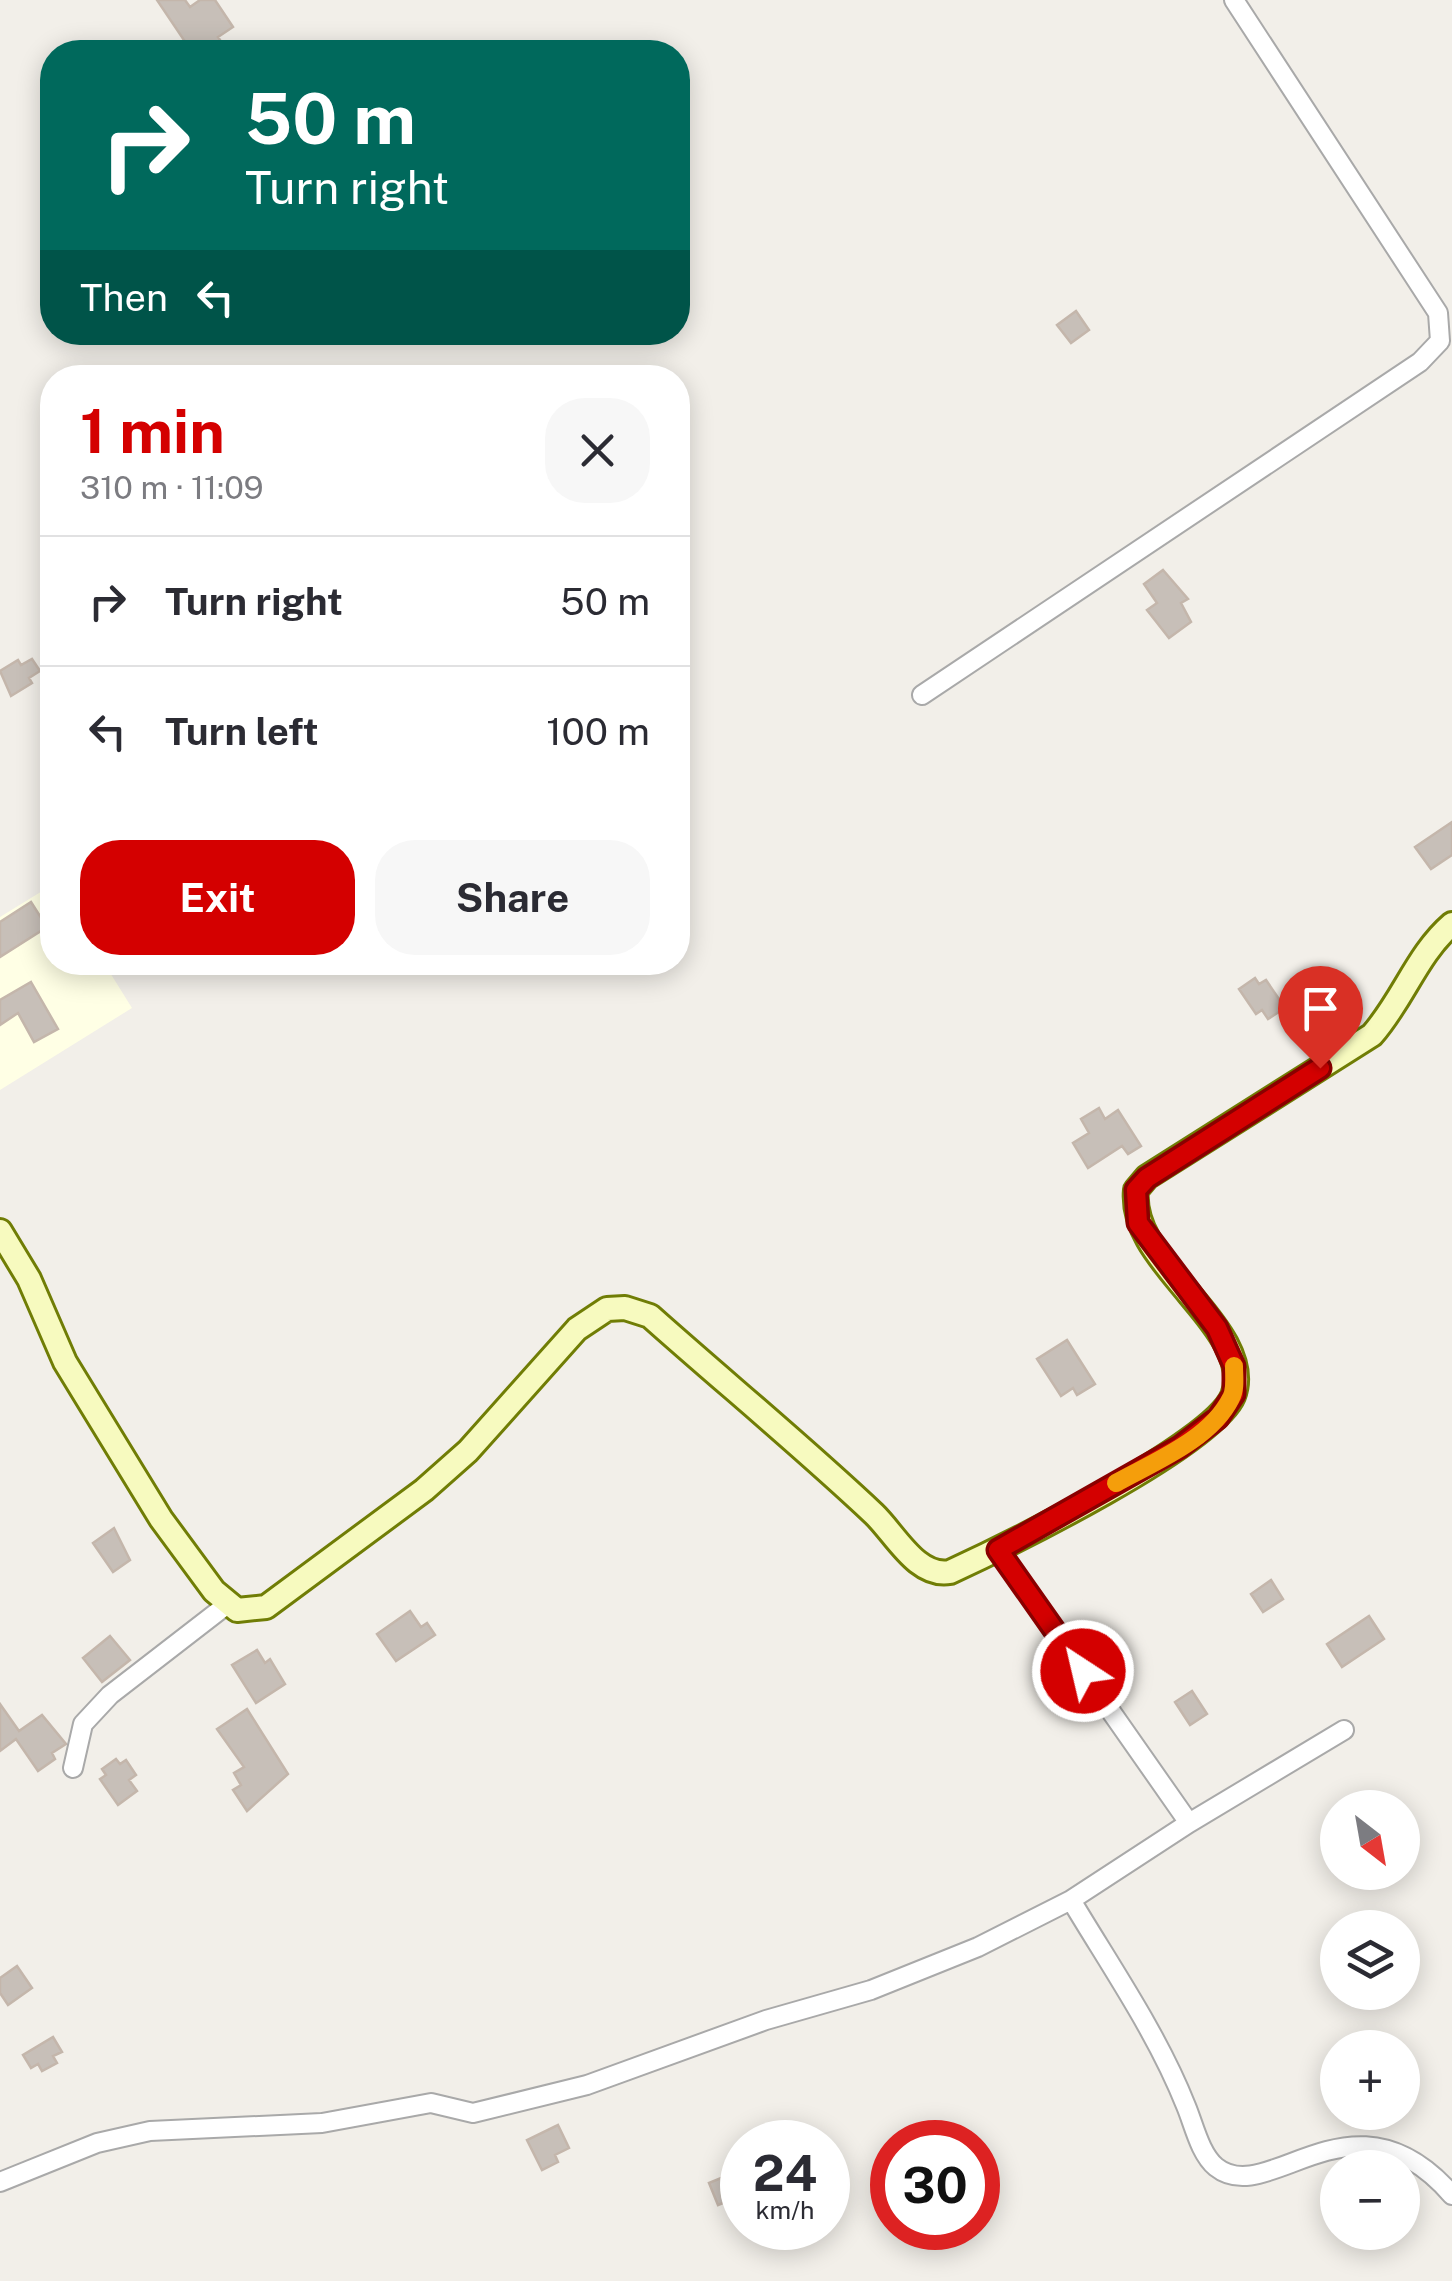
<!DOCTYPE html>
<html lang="en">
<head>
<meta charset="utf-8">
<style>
	body { margin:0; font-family:"Public Sans",sans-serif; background:#f7f7f7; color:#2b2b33; height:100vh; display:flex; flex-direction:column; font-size:38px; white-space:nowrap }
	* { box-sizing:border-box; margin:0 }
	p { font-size:32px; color:#7c7c81 }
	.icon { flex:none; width:55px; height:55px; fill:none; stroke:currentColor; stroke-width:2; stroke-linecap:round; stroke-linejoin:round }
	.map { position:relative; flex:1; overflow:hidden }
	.details { position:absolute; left:40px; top:365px; width:650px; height:610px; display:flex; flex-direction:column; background:#fff; border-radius:40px; box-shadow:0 5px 25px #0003 }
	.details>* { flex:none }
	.top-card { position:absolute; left:40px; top:40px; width:650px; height:305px; border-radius:40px; box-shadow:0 5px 25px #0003; background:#00695c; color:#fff; overflow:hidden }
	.needle { width:65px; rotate:149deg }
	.buttons { position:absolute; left:1320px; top:1790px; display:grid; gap:20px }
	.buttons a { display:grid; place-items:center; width:100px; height:100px; border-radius:50%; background:#fff; box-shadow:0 5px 25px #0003; font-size:50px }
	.speed { position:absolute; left:720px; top:2120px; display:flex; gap:20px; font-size:50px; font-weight:700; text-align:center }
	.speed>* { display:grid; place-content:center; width:130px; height:130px; border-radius:50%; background:#fff; box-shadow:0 5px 25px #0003; line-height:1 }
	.speed small { font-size:25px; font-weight:400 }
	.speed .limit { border:15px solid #d22; background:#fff; color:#111 }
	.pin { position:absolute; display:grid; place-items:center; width:85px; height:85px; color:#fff; margin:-102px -42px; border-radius:50% 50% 50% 0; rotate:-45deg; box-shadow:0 0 10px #0007 }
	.pin .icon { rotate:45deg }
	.me { position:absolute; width:110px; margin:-55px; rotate:325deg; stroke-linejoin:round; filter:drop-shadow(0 0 8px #0008) }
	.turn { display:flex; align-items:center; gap:35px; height:210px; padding:0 40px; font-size:45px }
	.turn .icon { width:130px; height:130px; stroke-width:2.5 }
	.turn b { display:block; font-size:70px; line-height:85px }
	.then { display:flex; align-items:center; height:95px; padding:0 40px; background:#0003; gap:20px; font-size:38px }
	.round { display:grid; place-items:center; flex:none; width:105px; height:105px; border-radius:40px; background:#f7f7f7 }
	.head { display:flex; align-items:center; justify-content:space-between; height:170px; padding:0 40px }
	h1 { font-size:60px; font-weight:700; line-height:75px; color:#d40000 }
	.primary-button { display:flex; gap:20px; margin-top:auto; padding:20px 40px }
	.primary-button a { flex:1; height:115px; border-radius:40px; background:#d40000; color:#fff; font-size:40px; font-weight:700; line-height:115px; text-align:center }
	.primary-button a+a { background:#f7f7f7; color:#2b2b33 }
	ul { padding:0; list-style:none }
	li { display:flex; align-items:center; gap:30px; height:130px; padding:0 40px; border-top:2px solid #e1e1e2 }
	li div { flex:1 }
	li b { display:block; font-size:38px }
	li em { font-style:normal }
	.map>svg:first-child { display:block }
	.education { fill:#ffffe5 }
	.building { fill:#c7bfb8; stroke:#c4b6ab; stroke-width:2.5 }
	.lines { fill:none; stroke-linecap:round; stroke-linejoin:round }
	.minor-casing { stroke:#a9a9a9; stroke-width:22 }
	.secondary-casing { stroke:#707d05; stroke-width:28 }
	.minor { stroke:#fff; stroke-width:18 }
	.secondary { stroke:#f7fabf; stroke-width:22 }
	.route-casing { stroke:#8a0000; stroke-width:25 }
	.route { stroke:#d40000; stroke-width:18 }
	.slow { stroke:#f59e0b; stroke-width:18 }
</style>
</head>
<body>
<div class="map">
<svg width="1452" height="2281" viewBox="0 0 1452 2281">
	<rect width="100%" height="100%" fill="#f2efe9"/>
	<!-- education -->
	<path class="education" d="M 52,885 L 52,962 L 104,963 L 132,1008 L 0,1090 L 0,917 Z"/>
	<!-- building -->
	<path class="building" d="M 157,0 L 185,0 L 190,7 L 200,0 L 215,0 L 233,27 L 218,37 L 228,52 L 192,52 Z
		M 1076,311 L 1089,330 L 1071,343 L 1057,325 Z
		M 1163,570 L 1188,599 L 1181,603 L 1191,622 L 1169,638 L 1147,610 L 1157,603 L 1144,584 Z
		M 32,659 L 40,671 L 29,678 L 32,683 L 11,696 L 0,671 L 18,660 L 21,665 Z
		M 1452,822 L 1452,855 L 1431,869 L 1415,847 Z
		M 31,902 L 47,927 L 0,957 L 0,922 Z
		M 1255,978 L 1259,984 L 1266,980 L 1285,1008 L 1268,1019 L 1262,1010 L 1256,1014 L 1239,989 Z
		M 31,982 L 58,1029 L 34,1042 L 18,1013 L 0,1025 L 0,1000 Z
		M 1099,1108 L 1105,1119 L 1118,1110 L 1141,1146 L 1128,1154 L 1122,1146 L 1088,1168 L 1073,1143 L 1089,1133 L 1081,1119 Z
		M 1067,1340 L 1095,1384 L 1077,1395 L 1073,1388 L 1061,1396 L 1037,1359 Z
		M 114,1528 L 130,1560 L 113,1572 L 93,1543 Z
		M 1271,1580 L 1283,1599 L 1263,1612 L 1251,1594 Z
		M 410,1611 L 421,1627 L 427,1623 L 435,1635 L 396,1661 L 377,1634 Z
		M 1369,1616 L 1384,1639 L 1342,1667 L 1327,1644 Z
		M 110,1636 L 130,1660 L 102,1682 L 83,1658 Z
		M 257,1650 L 265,1663 L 270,1659 L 285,1684 L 256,1703 L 232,1665 Z
		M 1192,1691 L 1207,1714 L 1190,1725 L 1175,1702 Z
		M 0,1704 L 19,1731 L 42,1715 L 66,1744 L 52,1753 L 55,1759 L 38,1771 L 16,1739 L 0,1751 Z
		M 247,1709 L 288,1774 L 247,1811 L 233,1790 L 241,1785 L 234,1773 L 244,1767 L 217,1729 Z
		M 116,1759 L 120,1764 L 126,1760 L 136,1775 L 129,1780 L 137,1791 L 118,1805 L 100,1779 L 106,1775 L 102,1769 Z
		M 17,1966 L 32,1988 L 8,2005 L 0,1993 L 0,1978 Z
		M 53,2037 L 62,2052 L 53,2056 L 57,2063 L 42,2071 L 38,2064 L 31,2068 L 23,2055 Z
		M 558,2125 L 569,2148 L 555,2155 L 558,2162 L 542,2170 L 527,2140 Z
		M 731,2174 L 740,2196 L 718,2205 L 709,2183 Z"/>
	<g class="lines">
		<!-- minor casing -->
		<g class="minor-casing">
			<path id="minor" d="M 922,695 L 1420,362 L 1440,341 L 1438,313 L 1234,0
				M 998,1550 L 1189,1823 L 1071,1900 C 1111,1967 1157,2033 1186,2106 C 1194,2125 1200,2154 1216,2167 C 1269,2210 1352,2080 1452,2195
				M 73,1768 L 83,1724 L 110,1695 L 229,1603
				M 1189,1823 L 1344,1730
				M 0,2182 L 97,2143 L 150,2131 L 322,2123 L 431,2103 L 473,2113 L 587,2085 L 766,2020 L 871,1990 L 978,1947 L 1071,1900"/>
		</g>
		<!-- secondary casing -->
		<g class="secondary-casing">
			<path id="secondary" d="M 0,1231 L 29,1279 L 65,1362 L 161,1519 L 214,1591 L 237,1610 L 266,1607 L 424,1490 L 468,1451 L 577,1329 L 607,1309 L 625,1308 L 650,1316 C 724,1382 802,1446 874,1514 C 895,1534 917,1578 950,1572 C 1004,1547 1213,1445 1233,1396 C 1247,1360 1211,1320 1190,1295 C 1166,1265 1132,1231 1136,1190 L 1147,1177 L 1372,1035 C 1403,1000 1417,954 1452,924"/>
		</g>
		<!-- minor -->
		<use href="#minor" class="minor"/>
		<!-- secondary -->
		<use href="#secondary" class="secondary"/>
	</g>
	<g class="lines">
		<!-- route casing -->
		<g class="route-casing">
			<path id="route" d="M 1083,1671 L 998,1550 L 1180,1447 L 1218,1418 L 1234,1394 L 1234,1366 L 1217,1328 L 1138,1223 L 1136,1190 L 1147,1178 L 1320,1068"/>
		</g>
		<!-- route -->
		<use href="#route" class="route"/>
		<!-- slow -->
		<path class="slow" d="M 1116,1483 C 1154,1462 1211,1439 1231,1398 C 1236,1389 1234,1376 1234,1366"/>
	</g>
</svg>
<div class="buttons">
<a><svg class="needle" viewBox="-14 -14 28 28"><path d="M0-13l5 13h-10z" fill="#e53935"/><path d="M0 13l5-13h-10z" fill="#7c7c81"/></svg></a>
<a><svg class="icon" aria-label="layers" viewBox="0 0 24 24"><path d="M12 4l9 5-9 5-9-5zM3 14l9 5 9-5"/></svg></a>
<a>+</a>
<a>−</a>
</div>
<div class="speed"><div>24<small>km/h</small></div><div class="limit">30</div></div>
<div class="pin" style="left:1320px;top:1068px;background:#d93025"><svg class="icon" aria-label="arrive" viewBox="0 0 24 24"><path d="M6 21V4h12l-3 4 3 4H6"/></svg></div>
<svg class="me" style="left:1083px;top:1671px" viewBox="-20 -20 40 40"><circle r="17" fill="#d40000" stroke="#fff" stroke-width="3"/><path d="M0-11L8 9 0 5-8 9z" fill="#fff"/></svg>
<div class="top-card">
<div class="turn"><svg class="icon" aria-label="right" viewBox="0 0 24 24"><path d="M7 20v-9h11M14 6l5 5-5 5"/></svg><div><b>50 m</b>Turn right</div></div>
<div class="then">Then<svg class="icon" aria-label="left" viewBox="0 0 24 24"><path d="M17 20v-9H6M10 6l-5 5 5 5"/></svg></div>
</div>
<section class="details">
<div class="head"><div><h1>1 min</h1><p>310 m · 11:09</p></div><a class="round"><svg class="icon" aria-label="close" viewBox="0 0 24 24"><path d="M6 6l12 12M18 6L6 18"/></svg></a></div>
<ul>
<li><svg class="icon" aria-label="right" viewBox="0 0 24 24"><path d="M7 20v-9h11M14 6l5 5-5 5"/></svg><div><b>Turn right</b></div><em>50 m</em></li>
<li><svg class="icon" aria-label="left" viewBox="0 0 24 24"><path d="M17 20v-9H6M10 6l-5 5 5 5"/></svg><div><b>Turn left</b></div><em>100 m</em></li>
</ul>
<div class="primary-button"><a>Exit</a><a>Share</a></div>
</section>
</div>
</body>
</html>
